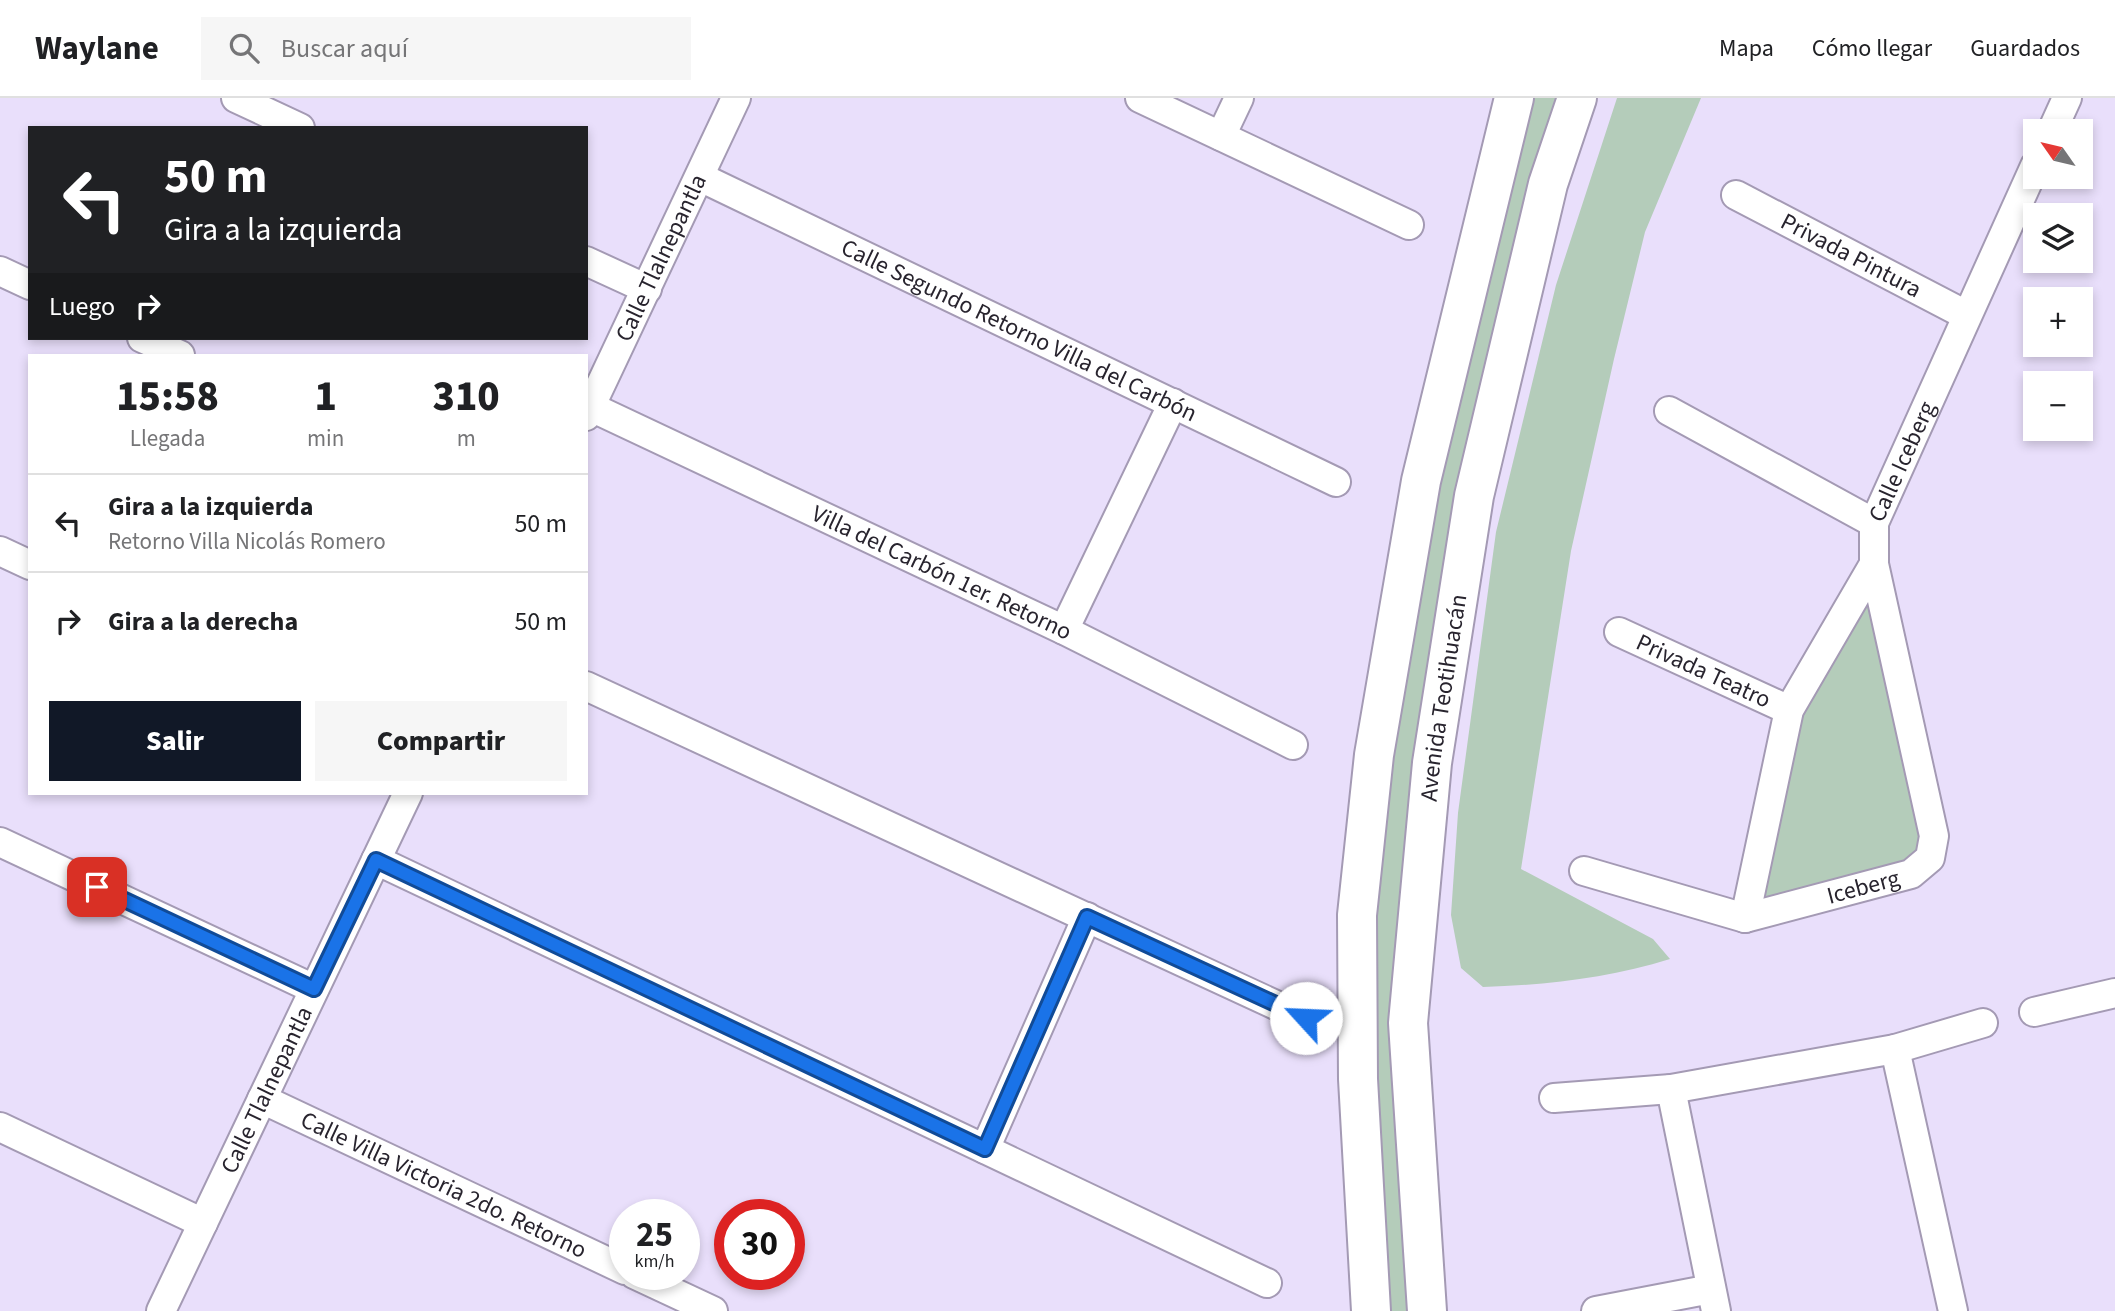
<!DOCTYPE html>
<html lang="es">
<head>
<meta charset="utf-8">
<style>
	body { margin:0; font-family:"Source Sans 3",sans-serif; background:#f6f6f6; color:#202124; height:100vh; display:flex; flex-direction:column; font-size:26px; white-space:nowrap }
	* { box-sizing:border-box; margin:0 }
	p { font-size:23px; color:#757577 }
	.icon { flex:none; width:38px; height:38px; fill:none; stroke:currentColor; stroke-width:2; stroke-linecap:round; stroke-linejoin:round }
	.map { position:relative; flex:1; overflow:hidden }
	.panel { position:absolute; left:28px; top:256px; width:560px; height:441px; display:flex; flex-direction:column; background:#fff; border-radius:0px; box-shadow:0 4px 10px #0003 }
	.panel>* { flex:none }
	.hud { position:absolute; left:28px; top:28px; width:560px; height:214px; border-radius:0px; box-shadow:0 4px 10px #0003; background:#202124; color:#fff; overflow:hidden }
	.needle { width:46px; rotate:304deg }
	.controls { position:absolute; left:2023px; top:21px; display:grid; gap:14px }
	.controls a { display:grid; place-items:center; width:70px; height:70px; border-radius:0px; background:#fff; box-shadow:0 4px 10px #0003; font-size:35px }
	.speed { position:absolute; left:609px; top:1101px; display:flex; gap:14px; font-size:35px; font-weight:700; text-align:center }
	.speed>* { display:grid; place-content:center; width:91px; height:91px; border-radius:50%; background:#fff; box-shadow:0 4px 10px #0003; line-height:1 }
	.speed small { font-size:18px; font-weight:400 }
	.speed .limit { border:10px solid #d22; background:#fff; color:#111 }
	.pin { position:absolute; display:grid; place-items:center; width:60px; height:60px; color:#fff; margin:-30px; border-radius:14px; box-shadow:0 4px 10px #0006 }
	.me { position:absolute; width:77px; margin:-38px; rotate:295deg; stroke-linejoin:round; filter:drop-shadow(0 0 5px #0008) }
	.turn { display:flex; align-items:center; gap:24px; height:147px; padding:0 21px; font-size:32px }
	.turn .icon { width:91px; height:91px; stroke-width:2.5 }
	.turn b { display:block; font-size:49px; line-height:60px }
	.then { display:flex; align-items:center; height:66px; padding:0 21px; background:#0003; gap:14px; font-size:26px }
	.eta { display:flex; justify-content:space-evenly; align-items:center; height:119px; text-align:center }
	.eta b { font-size:42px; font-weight:800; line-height:49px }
	.primary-button { display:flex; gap:14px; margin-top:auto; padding:14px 21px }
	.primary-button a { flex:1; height:80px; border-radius:0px; background:#111827; color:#fff; font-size:28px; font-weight:800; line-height:80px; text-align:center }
	.primary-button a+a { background:#f6f6f6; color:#202124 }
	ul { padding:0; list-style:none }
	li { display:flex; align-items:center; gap:21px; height:98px; padding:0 21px; border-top:2px solid #e0e0e0 }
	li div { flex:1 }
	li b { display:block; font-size:26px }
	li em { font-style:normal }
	header { display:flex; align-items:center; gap:42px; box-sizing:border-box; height:98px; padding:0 35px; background:#fff; border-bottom:2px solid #e0e0e0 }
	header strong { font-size:33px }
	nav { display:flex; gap:38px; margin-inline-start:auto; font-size:24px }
	.search { width:490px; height:63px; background:#f6f6f6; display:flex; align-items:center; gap:18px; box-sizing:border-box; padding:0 24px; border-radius:0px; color:#757577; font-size:26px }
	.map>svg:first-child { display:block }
	.green { fill:#b4ccba }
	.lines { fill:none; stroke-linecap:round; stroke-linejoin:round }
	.minor-casing { stroke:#a49ab4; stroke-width:32 }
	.secondary-casing { stroke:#a49ab4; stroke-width:42 }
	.minor { stroke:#fff; stroke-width:28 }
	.secondary { stroke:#fff; stroke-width:38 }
	.route-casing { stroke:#114b97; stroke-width:18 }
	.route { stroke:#1a73e8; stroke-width:12 }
	.labels { text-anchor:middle; stroke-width:5; stroke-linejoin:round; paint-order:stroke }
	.street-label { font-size:24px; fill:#28242e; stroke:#e9dffb }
</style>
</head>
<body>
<header>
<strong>Waylane</strong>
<div class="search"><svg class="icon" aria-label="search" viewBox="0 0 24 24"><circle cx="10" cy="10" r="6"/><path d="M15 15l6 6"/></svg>Buscar aquí</div>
<nav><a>Mapa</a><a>Cómo llegar</a><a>Guardados</a></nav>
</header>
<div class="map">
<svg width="2115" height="1213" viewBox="0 0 2115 1213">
	<rect width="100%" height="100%" fill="#e9dffb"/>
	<!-- green -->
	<path class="green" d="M 1524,0 L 1568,0 L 1408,828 L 1419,1213 L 1381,1213 L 1369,796 L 1419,444 Z
		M 1617,0 L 1701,0 L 1645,134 L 1614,261 L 1571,453 L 1521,771 L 1653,841 L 1670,861 C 1610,880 1546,887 1483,889 L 1461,870 L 1451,817 L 1458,715 L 1496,434 L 1556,187 Z
		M 1868,500 L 1902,665 L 1934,738 L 1911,776 L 1761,800 L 1803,613 Z"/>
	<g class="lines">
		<!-- minor casing -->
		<g class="minor-casing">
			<g id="minor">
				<path d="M 236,0 L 300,30"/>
				<path d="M 1140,0 L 1409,127"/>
				<path d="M 2052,33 L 2067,0"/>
				<path d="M 1221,38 L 1239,0"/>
				<path id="s1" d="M 700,79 L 1336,384"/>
				<path id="s2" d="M 1736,97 L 1966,217"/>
				<path d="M 586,163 L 647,191"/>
				<path d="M 0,173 L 30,187"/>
				<path d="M 142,240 L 180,257"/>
				<path id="s3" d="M 591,309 L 1064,532 L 1293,647"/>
				<path d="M 1669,313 L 1874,425"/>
				<path id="s4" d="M 586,318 L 736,0"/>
				<path d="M 0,453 L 30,467"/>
				<path d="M 1064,532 L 1173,305"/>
				<path id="s5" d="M 1619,534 L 1789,612"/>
				<path d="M 586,588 L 1306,921"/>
				<path d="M 0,744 L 314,891"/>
				<path d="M 376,762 L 1267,1185"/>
				<path id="s6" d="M 1584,773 L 1745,820 L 1911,776 L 1930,760 L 1934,738 L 1874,466"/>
				<path id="s7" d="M 1745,820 L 1789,612 L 1874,466 L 1874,425 L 2035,68"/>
				<path d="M 2034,914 L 2115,895"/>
				<path d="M 1895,951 L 1983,925"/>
				<path d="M 1671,991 L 1716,1213"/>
				<path d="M 1554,1000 L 1671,991 L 1895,951 L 1953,1213"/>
				<path id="s8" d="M 262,1001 L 625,1172"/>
				<path d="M 0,1029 L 203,1125"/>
				<path d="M 985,1051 L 1087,819"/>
				<path d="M 634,1176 L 713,1213"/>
				<path id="s9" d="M 161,1213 L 408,695"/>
				<path d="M 1596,1213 L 1711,1191"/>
			</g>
		</g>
		<!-- secondary casing -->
		<g class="secondary-casing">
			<g id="secondary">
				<path d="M 1371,1213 L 1358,981 L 1357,817 L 1374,657 L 1421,383 L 1514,0"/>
				<path id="s10" d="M 1427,1213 L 1408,925 L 1432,665 L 1474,398 L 1548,86 L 1577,0"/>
			</g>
		</g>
		<!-- minor -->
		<use href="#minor" class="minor"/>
		<!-- secondary -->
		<use href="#secondary" class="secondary"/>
	</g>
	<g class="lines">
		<!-- route casing -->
		<g class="route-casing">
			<path id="route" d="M 97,789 L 314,891 L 376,762 L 985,1051 L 1087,819 L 1306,920"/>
		</g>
		<!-- route -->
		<use href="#route" class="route"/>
	</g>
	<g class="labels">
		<!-- street labels -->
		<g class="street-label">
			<text dy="8" stroke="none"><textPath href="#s2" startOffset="130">Privada Pintura</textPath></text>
			<text dy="8" stroke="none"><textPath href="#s4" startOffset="175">Calle Tlalnepantla</textPath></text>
			<text dy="8" stroke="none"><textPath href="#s1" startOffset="354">Calle Segundo Retorno Villa del Carbón</textPath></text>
			<text dy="8" stroke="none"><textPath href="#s7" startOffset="490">Calle Iceberg</textPath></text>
			<text dy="8" stroke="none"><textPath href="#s3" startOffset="388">Villa del Carbón 1er. Retorno</textPath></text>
			<text dy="8" stroke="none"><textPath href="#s5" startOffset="93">Privada Teatro</textPath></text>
			<text dy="8" stroke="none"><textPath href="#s10" startOffset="616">Avenida Teotihuacán</textPath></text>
			<text dy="8" stroke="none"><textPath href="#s6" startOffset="290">Iceberg</textPath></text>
			<text dy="8" stroke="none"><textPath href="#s9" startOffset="245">Calle Tlalnepantla</textPath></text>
			<text dy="8" stroke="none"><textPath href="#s8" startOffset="201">Calle Villa Victoria 2do. Retorno</textPath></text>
		</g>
	</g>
</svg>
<div class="controls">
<a><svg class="needle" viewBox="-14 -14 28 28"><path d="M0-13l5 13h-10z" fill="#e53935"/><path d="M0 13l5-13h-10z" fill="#757577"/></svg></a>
<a><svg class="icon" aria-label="layers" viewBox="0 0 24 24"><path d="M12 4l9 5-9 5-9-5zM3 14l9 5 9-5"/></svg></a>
<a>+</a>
<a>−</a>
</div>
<div class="speed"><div>25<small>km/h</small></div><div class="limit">30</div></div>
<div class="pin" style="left:97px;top:789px;background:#d93025"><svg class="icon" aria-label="arrive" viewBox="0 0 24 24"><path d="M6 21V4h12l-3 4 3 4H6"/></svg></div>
<svg class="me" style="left:1306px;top:920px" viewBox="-20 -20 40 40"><circle r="19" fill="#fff"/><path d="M0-13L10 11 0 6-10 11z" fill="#1a73e8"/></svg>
<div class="hud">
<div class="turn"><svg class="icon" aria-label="left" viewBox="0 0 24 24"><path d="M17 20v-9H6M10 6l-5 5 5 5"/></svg><div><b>50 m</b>Gira a la izquierda</div></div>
<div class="then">Luego<svg class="icon" aria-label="right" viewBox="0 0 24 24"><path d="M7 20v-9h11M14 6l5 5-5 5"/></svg></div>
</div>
<section class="panel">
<div class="eta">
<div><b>15:58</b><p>Llegada</p></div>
<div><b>1</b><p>min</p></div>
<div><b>310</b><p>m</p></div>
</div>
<ul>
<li><svg class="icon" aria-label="left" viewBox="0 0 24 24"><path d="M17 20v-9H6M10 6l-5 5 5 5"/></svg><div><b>Gira a la izquierda</b><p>Retorno Villa Nicolás Romero</p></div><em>50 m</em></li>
<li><svg class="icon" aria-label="right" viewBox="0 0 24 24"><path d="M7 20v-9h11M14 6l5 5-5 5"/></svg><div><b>Gira a la derecha</b></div><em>50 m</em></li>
</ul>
<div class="primary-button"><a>Salir</a><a>Compartir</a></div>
</section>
</div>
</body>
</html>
